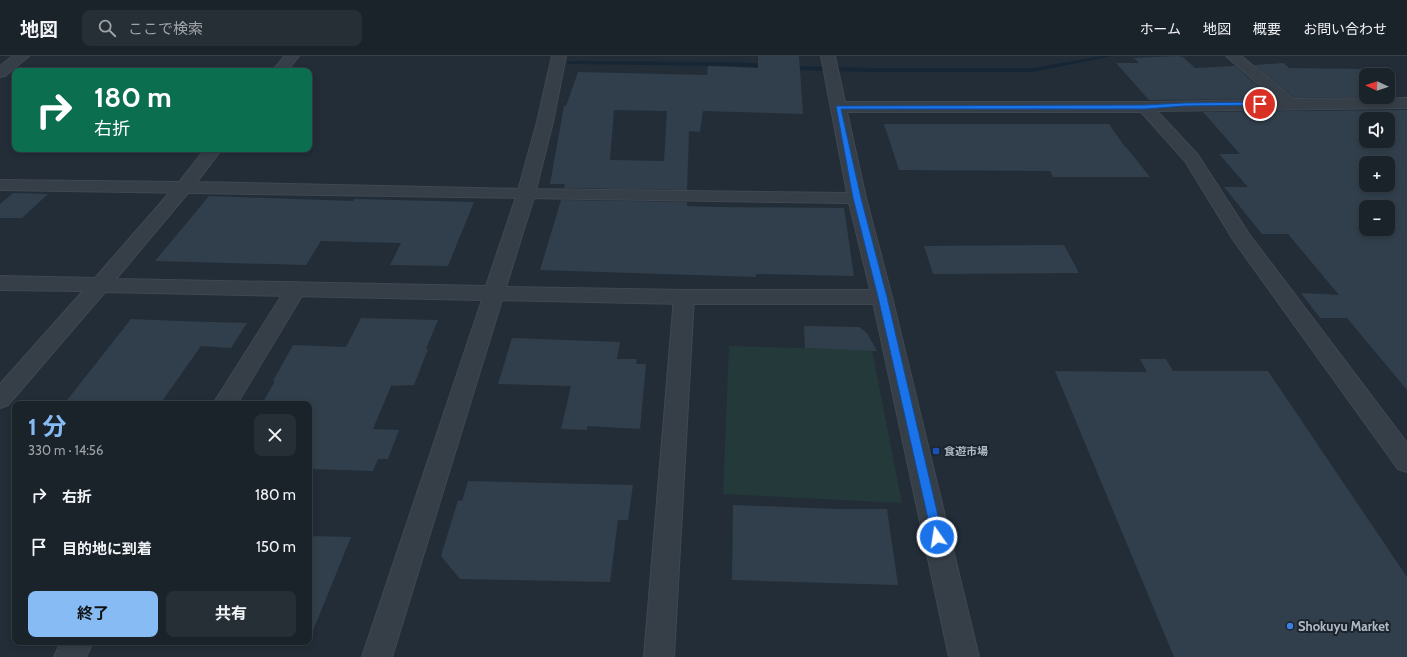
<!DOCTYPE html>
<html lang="ja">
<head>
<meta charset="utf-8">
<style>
	body { margin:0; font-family:Cabin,"Noto Sans JP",sans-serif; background:#272f36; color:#f1f3f6; height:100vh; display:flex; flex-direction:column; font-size:15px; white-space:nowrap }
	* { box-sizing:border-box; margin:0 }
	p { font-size:13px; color:#9fa4a8 }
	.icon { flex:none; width:22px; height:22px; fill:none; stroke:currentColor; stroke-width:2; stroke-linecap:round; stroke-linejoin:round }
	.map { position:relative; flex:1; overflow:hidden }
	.drawer { position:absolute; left:12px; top:345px; width:300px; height:244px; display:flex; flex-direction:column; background:#1a222a; border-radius:8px; box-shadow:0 2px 6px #0003,0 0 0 1px #383f47 }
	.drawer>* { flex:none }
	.hud { position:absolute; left:12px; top:12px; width:300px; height:84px; border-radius:8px; box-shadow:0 2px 6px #0003,0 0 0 1px #383f47; background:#0b6e4f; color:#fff; overflow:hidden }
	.needle { width:26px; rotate:273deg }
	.buttons { position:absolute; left:1359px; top:12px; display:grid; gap:8px }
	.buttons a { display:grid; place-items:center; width:36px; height:36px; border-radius:8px; background:#1a222a; box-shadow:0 2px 6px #0003,0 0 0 1px #383f47; font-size:20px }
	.pin { position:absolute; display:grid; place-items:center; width:34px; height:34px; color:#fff; margin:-17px; border:2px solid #fff; border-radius:50%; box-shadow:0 1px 4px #0007 }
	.me { position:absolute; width:44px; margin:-22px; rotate:347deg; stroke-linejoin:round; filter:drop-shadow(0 0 3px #0008) }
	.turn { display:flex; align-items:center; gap:14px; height:84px; padding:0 16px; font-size:18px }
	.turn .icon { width:52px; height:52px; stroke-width:2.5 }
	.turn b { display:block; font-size:28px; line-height:34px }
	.round { display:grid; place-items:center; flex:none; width:42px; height:42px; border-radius:8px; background:#272f36 }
	.headline { display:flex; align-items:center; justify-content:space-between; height:68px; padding:0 16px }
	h1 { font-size:24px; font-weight:700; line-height:30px; color:#87bbf3 }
	.button { display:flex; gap:8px; margin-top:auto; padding:8px 16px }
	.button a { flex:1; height:46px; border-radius:8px; background:#87bbf3; color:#111; font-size:16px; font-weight:700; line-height:46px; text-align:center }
	.button a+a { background:#272f36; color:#f1f3f6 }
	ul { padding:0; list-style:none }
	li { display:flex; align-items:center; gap:12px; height:52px; padding:0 16px }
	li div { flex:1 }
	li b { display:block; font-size:15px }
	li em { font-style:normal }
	header { display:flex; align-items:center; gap:24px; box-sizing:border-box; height:56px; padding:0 20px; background:#1a222a; border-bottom:1px solid #383f47 }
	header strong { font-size:19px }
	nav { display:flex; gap:22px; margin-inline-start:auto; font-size:14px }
	.search { width:280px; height:36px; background:#272f36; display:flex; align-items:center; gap:10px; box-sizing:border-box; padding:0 14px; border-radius:8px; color:#9fa4a8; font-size:15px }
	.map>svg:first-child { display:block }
	.green { fill:#243939 }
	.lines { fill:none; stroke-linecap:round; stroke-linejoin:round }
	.stream { fill:#162635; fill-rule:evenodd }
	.building { fill:#313f4c; fill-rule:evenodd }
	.minor-casing { stroke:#3f4852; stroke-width:2 }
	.tertiary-casing { stroke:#3f4852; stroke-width:2 }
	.minor { fill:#363f48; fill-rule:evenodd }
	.tertiary { fill:#363f48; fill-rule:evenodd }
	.route { fill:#1a73e8; stroke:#114b97 }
	.transit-dot { fill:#1a4fb4; stroke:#1b242d; stroke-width:1.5 }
	.shop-dot { fill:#3f7fe0; stroke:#1b242d; stroke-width:1.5 }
	.labels { text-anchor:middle; stroke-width:4; stroke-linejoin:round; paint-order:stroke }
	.poi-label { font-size:11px; font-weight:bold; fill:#b0bac5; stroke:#1b242d; text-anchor:start }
	.near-poi-label { font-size:13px; font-weight:bold; fill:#b0bac5; stroke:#1b242d; text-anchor:start }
</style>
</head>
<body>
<header>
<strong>地図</strong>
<div class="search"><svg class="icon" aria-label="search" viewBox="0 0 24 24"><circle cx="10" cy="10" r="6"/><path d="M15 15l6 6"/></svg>ここで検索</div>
<nav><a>ホーム</a><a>地図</a><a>概要</a><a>お問い合わせ</a></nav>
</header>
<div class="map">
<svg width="1407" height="601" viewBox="0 0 1407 601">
	<rect width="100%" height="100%" fill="#222d38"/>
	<!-- green -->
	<path class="green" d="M 729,290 L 872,294 L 902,447 L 723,438 Z"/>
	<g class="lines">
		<!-- stream -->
		<path class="stream" d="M 1101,0 L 1112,0 L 1033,16 L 874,16 L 790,14 L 787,12 L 790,10 L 874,12 L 1033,12 Z
			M 570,5 L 731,6 L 769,8 L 772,10 L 769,12 L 731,10 L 568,8 L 567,7 Z"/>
	</g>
	<!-- building -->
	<path class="building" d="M 758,0 L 799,0 L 803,58 L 703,55 L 700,76 L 689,75 L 687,134 L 564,132 L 565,128 L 550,128 L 564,50 L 566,50 L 578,16 L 707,19 L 708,10 L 758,12 ZM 614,54 L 667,55 L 664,105 L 610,104 Z
		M 1178,0 L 1183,1 L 1195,12 L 1235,10 L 1272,43 L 1149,44 L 1116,7 L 1139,7 L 1134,2 Z
		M 1284,7 L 1289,12 L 1367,13 L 1375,19 L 1366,19 L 1366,41 L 1295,42 L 1254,9 Z
		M 1407,54 L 1407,334 L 1347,262 L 1320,262 L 1301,237 L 1339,239 L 1288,178 L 1262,178 L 1224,131 L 1248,131 L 1219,98 L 1240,98 L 1203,56 ZM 1366,63 L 1388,63 L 1388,85 L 1366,85 ZM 1366,107 L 1388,107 L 1388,129 L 1366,129 ZM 1366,151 L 1388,151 L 1388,173 L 1366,173 Z
		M 884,68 L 1109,68 L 1125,91 L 1126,91 L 1150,121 L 1053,121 L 1050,115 L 899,114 Z
		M 13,137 L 48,138 L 22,162 L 0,162 L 0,148 Z
		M 209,140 L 353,145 L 354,143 L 474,146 L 448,210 L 390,209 L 401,187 L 321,185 L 306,209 L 155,205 Z
		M 561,144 L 687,146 L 687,150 L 716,151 L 844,152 L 854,220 L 756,218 L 756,221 L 540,214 Z
		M 1064,189 L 1079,217 L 933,218 L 924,190 Z
		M 361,262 L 438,264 L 426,293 L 428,293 L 414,329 L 391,330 L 373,373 L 399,374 L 388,403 L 378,403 L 373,415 L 309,413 L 309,348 L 262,348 L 275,325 L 273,325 L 293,289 L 346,291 Z
		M 131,263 L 178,265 L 247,267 L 231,292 L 201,290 L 160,348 L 64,348 Z
		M 804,270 L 859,271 L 867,277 L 877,295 L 805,292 Z
		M 512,282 L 620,286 L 617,303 L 637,303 L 636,308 L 646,308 L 640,373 L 587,370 L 587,374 L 561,373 L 571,330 L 498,328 Z
		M 1140,303 L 1166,303 L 1173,315 L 1268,315 L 1407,521 L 1407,601 L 1174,601 L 1055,315 L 1147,316 Z
		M 468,425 L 633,429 L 628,464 L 618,464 L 610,526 L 460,523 L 441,500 L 458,444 L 462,445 Z
		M 733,449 L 837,453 L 887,453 L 898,529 L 732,524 Z
		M 309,480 L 351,481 L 310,582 L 309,582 Z"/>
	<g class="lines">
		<!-- minor casing -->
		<g class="minor-casing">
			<path id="minor" d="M 13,0 L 29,0 L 5,20 L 0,21 L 0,10 Z
				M 285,0 L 299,0 L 287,15 L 272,15 Z
				M 821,0 L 835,0 L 845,46 L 1145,46 L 1276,44 L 1226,0 L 1241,0 L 1294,43 L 1407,42 L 1407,52 L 1157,55 L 1198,99 L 1249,178 L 1407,387 L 1407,416 L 1398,413 L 1234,185 L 1185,105 L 1141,56 L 847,56 L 866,142 L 892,241 L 979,601 L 949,601 L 872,241 L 849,147 L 0,134 L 0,124 L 179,126 L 205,93 L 222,93 L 197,126 L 526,133 L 847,137 Z
				M 296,226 L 303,228 L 306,233 L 237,348 L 213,348 L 289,228 Z
				M 684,234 L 691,236 L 694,241 L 674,601 L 644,601 L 674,241 L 677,236 Z
				M 61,586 L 93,586 L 86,601 L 54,601 Z"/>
		</g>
		<!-- tertiary casing -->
		<g class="tertiary-casing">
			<path id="tertiary" d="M 552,0 L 566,0 L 553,66 L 535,138 L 506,231 L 684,234 L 882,234 L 889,236 L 892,241 L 889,246 L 882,248 L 684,248 L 502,244 L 392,601 L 362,601 L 482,244 L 105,236 L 8,349 L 0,352 L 0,328 L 83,235 L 0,234 L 0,220 L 95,222 L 178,127 L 184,126 L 190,127 L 193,131 L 116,223 L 486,230 L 517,138 L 537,66 Z"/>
		</g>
		<!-- minor -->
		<use href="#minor" class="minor"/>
		<!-- tertiary -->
		<use href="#tertiary" class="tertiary"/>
	</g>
	<!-- route -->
	<path class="route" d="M 1260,46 L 1262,47 L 1262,49 L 1184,50 L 1145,53 L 841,53 L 861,142 L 887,241 L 943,481 L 941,485 L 937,486 L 933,485 L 878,241 L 853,142 L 836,50 L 1145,49 L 1184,47 Z"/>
	<!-- markers -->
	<rect class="transit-dot" x="932" y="391" width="8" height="8" rx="2"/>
	<circle class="shop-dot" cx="1290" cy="570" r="4"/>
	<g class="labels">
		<!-- poi labels -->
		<g class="poi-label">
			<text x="944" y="399">食遊市場</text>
		</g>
		<!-- near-poi labels -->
		<g class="near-poi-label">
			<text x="1298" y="575">Shokuyu Market</text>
		</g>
	</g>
</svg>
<div class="buttons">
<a><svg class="needle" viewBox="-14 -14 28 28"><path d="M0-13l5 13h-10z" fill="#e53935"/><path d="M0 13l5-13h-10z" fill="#9fa4a8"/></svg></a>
<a><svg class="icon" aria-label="sound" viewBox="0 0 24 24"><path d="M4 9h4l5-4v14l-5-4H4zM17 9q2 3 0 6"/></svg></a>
<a>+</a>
<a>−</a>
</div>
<div class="pin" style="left:1260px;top:48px;background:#d93025"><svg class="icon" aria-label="arrive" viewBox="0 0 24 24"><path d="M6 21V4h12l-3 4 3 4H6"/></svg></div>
<svg class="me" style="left:937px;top:481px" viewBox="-20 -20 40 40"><circle r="17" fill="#1a73e8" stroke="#fff" stroke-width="3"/><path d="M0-11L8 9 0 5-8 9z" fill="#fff"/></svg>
<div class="hud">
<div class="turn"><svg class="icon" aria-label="right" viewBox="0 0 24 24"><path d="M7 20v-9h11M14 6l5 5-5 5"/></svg><div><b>180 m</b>右折</div></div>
</div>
<section class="drawer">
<div class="headline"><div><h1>1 分</h1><p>330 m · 14:56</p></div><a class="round"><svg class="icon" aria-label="close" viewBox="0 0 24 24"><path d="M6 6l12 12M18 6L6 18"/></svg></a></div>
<ul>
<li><svg class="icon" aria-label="right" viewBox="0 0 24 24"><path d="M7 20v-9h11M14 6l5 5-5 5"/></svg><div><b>右折</b></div><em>180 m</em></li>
<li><svg class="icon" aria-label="arrive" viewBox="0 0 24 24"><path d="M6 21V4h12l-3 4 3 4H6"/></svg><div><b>目的地に到着</b></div><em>150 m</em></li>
</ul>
<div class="button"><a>終了</a><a>共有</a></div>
</section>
</div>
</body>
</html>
